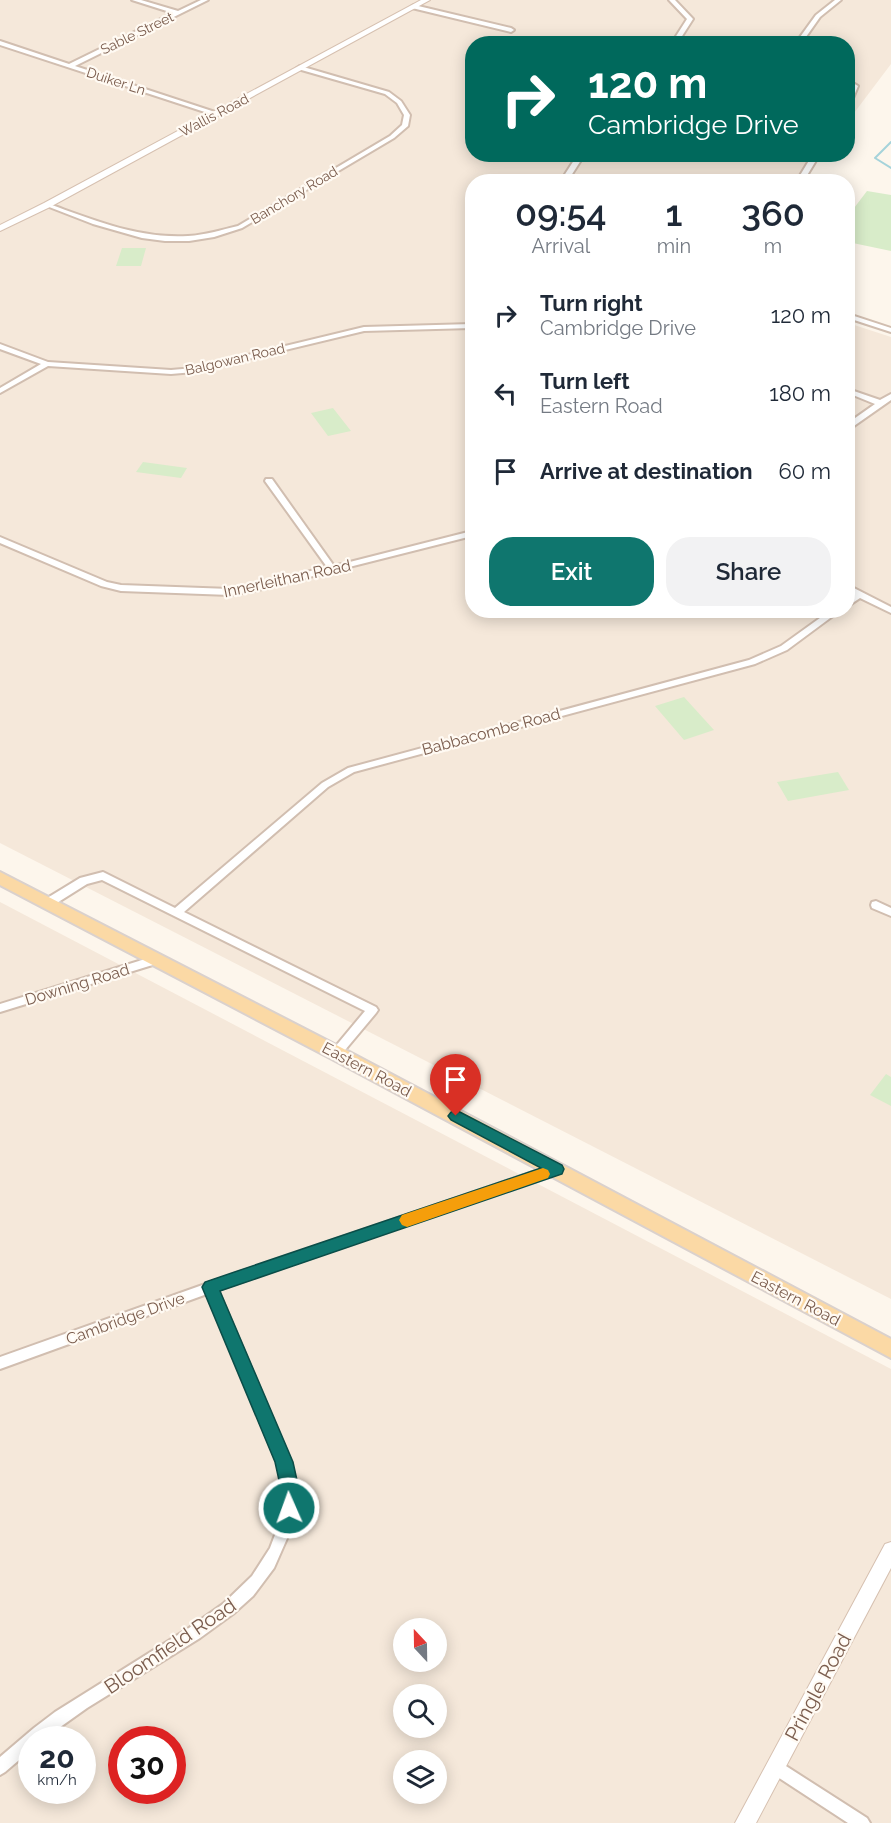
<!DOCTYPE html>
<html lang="en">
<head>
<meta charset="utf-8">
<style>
	body { margin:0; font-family:Raleway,sans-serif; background:#f2f2f3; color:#1f2937; height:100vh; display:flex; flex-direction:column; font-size:22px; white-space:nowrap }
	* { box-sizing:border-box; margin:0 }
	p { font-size:20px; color:#747a83 }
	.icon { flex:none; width:33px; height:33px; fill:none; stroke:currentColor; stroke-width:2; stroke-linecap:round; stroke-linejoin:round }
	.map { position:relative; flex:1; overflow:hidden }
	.sheet { position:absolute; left:465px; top:174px; width:390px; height:444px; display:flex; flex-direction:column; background:#fff; border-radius:24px; box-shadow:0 3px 15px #0003 }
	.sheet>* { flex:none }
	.top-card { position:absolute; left:465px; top:36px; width:390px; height:126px; border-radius:24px; box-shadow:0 3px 15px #0003; background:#00695c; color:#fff; overflow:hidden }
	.needle { width:39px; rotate:338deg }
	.buttons { position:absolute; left:393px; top:1618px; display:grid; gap:12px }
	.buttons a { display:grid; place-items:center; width:54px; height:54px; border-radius:50%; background:#fff; box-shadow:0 3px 15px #0003; font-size:30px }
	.speed { position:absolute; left:18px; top:1726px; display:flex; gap:12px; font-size:30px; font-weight:700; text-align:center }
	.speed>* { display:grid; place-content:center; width:78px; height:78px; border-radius:50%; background:#fff; box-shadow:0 3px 15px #0003; line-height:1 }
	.speed small { font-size:15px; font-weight:400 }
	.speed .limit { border:9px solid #d22; background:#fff; color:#111 }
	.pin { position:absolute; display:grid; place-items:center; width:51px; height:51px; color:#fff; margin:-62px -26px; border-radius:50% 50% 50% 0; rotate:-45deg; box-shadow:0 0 6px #0007 }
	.pin .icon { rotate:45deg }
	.me { position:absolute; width:66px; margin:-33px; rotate:358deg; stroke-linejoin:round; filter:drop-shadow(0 0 4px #0008) }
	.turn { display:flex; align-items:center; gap:21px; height:126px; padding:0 24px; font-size:27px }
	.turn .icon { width:78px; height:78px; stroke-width:2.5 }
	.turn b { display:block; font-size:42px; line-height:51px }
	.eta { display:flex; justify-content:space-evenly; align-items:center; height:102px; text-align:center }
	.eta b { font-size:36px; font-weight:600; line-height:42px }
	.button { display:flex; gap:12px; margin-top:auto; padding:12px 24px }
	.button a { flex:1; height:69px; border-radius:24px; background:#0f766e; color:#fff; font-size:24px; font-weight:600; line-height:69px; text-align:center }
	.button a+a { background:#f2f2f3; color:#1f2937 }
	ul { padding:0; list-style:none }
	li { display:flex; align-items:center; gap:18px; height:78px; padding:0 24px }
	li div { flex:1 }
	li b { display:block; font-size:22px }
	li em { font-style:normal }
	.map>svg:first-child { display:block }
	.residential { fill:#f5e8da; fill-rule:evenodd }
	.green { fill:#d8ecc9 }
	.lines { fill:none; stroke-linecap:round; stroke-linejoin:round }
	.stream { stroke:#a5d3da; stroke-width:2 }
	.street-casing { stroke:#d1beb0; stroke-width:4 }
	.secondary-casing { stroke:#d6c0b0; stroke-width:2 }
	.primary-casing { stroke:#dad1cd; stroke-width:4 }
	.street { fill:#fff; fill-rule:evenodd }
	.secondary { fill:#fff; fill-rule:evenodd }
	.primary { fill:#fbd9a5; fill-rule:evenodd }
	.route { fill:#0f766e; stroke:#0a4d48; stroke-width:1.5 }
	.slow { fill:#f59e0b }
	.labels { text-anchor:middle; stroke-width:4.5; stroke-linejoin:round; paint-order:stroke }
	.far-street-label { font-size:14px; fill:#7a5c4d; stroke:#fffaf3 }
	.street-label { font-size:16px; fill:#7a5c4d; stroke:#fffaf3 }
	.near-street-label { font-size:20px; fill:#7a5c4d; stroke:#fffaf3 }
</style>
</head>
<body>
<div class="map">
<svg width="891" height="1823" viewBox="0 0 891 1823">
	<rect width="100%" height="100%" fill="#fdf6ec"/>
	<!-- residential -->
	<path class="residential" d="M 0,0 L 891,0 L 891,64 L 848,121 L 848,44 L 472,44 L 472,154 L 822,155 L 802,181 L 472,182 L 472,610 L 848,610 L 848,323 L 891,337 L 891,1299 L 0,843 Z
		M 0,902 L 891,1369 L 891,1823 L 0,1823 ZM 404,1629 L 436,1629 L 436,1662 L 404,1662 ZM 404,1695 L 436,1695 L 436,1728 L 404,1728 ZM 32,1740 L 82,1740 L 82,1791 L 32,1791 ZM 122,1740 L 172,1740 L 172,1791 L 122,1791 ZM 404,1761 L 436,1761 L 436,1794 L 404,1794 Z"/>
	<!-- green -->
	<path class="green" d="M 867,191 L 891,195 L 891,251 L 848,242 L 848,216 Z
		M 122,248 L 146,248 L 141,266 L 116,266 Z
		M 333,408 L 351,431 L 328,436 L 311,413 Z
		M 143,462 L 187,468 L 181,478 L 136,472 Z
		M 684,697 L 714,730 L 684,740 L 655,706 Z
		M 838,772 L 849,790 L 788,801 L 777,782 Z
		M 886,1074 L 891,1077 L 891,1106 L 870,1095 Z"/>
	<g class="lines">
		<!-- stream -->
		<path class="stream" d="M 891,142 L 875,158 L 891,168"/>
		<!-- street casing -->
		<g class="street-casing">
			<path id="street" d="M 132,0 L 141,0 L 178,11 L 201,0 L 208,0 L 75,66 L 218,113 L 218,115 L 214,115 L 0,45 L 0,41 L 69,64 L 173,13 Z
				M 669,0 L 675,0 L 693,19 L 677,44 L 671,44 L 687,19 Z
				M 835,0 L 841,0 L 820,17 L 801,44 L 795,44 L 816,15 Z
				M 414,5 L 511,28 L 514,30 L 511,32 L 412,8 L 412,6 Z
				M 300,66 L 389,92 L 401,101 L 410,115 L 408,126 L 394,138 L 242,228 L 214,237 L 189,241 L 165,241 L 142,238 L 93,224 L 44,205 L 49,204 C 94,220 139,239 188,236 C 205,235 221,230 238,226 L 390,136 L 402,125 L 404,115 L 397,103 L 385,94 L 298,69 L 297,68 Z
				M 848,80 L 858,86 L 851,103 L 848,105 L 848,97 L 852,87 L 848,84 Z
				M 578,154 L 585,154 L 567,182 L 560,182 Z
				M 813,154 L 820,154 L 803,182 L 796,182 Z
				M 848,314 L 891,328 L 891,332 L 848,318 Z
				M 472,324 L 472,328 L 364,331 L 194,372 L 171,374 L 48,366 L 0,393 L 0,388 L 41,364 L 0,349 L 0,344 L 48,362 L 171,370 L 194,368 L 364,327 Z
				M 848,389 L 880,400 L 891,394 L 891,400 L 851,428 L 848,428 L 848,423 L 875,404 L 848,393 Z
				M 266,479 L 272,479 L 334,566 L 472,531 L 472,536 L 258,590 L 230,595 L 121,591 L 101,586 L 0,543 L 0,537 L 107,582 L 121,585 L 230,589 L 258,584 L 327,567 L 265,481 Z
				M 848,585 L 891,607 L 891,613 L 860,598 L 848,606 L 848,599 L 854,594 L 848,591 Z
				M 831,610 L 841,610 L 787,650 L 755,664 L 354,772 L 328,787 L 184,912 L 376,1007 L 378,1010 L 376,1013 L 340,1056 L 332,1056 L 330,1053 L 365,1011 L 102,880 L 87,884 L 52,906 L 48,907 L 43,903 L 44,900 L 80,878 L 103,872 L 175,908 L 322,783 L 348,768 L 749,660 L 781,646 Z
				M 876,901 L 891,908 L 891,916 L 872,908 L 871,905 L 872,902 Z
				M 155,956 L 159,957 L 160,960 L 159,963 L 0,1012 L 0,1004 Z
				M 556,1164 L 560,1166 L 562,1169 L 560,1172 L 218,1290 L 291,1462 L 298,1493 L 292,1527 L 274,1568 L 253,1596 L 233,1614 L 200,1638 L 87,1708 L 42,1740 L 32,1740 L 32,1749 L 5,1772 L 0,1775 L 0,1757 L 34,1728 L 55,1712 L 189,1628 L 223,1604 L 252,1576 L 270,1548 L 278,1527 L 284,1503 L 284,1493 L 281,1478 L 277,1462 L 207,1294 L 0,1369 L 0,1357 L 211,1282 Z
				M 775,1759 L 867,1818 L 870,1823 L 848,1823 L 770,1772 L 767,1767 L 770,1762 Z"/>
		</g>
		<!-- secondary casing -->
		<g class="secondary-casing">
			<path id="secondary" d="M 421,0 L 430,0 L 50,207 L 0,231 L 0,225 L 44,203 Z
				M 891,1542 L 891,1568 L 756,1823 L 735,1823 L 885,1544 Z"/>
		</g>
		<!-- primary casing -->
		<g class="primary-casing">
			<path id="primary" d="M 0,872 L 342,1048 L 891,1339 L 891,1358 L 330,1058 L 0,885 Z"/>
		</g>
		<!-- street -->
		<use href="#street" class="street"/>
		<!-- secondary -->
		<use href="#secondary" class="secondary"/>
		<!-- primary -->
		<use href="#primary" class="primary"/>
	</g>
	<!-- route -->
	<path class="route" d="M 456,1110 L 562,1165 L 564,1169 L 562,1174 L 220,1291 L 293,1462 L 300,1494 L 296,1514 L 289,1516 L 283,1514 L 280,1508 L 282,1494 L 275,1462 L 202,1287 L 205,1282 L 541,1168 L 451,1120 L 448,1116 L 451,1112 Z"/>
	<!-- slow -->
	<path class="slow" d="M 543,1168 L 548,1170 L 550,1174 L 548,1178 L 407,1227 L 402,1225 L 399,1220 L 402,1215 Z"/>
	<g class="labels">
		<!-- far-street labels -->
		<g class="far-street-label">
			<text transform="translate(137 33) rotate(-26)" y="5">Sable Street</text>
			<text transform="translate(116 81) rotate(18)" y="5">Duiker Ln</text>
			<text transform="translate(214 115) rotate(-28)" y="5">Wallis Road</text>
			<text transform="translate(294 195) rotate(-31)" y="5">Banchory Road</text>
			<text transform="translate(235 359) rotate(-13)" y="5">Balgowan Road</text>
		</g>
		<!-- street labels -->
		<g class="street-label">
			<text transform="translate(287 578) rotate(-12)" y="6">Innerleithan Road</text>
			<text transform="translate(491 731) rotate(-15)" y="6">Babbacombe Road</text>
			<text transform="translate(77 984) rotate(-17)" y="6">Downing Road</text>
			<text transform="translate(367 1069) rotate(28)" y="6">Eastern Road</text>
			<text transform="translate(796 1298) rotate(28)" y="6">Eastern Road</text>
			<text transform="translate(125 1318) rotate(-20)" y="6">Cambridge Drive</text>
		</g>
		<!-- near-street labels -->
		<g class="near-street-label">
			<text transform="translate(170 1646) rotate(-34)" y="7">Bloomfield Road</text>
			<text transform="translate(818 1687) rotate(-62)" y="7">Pringle Road</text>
		</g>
	</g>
</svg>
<div class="buttons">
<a><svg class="needle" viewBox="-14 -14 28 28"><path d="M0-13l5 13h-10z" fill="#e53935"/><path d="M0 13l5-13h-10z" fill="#747a83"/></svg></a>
<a><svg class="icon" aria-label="search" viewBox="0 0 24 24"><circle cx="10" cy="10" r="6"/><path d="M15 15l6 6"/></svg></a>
<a><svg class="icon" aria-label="layers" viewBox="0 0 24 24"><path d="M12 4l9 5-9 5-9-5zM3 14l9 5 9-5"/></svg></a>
</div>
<div class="speed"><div>20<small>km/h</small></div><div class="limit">30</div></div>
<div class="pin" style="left:456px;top:1116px;background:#d93025"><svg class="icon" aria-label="arrive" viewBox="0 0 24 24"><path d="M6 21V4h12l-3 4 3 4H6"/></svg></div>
<svg class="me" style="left:289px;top:1508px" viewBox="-20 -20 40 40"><circle r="17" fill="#0f766e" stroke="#fff" stroke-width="3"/><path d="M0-11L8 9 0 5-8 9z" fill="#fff"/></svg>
<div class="top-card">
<div class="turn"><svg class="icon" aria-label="right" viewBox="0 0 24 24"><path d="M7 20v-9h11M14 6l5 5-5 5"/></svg><div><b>120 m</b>Cambridge Drive</div></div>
</div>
<section class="sheet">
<div class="eta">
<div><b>09:54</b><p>Arrival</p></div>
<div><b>1</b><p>min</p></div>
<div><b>360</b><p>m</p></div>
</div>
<ul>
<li><svg class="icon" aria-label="right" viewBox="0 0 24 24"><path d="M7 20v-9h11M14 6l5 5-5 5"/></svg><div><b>Turn right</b><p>Cambridge Drive</p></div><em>120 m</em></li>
<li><svg class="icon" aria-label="left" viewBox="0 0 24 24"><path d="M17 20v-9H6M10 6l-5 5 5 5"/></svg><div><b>Turn left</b><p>Eastern Road</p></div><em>180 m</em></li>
<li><svg class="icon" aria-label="arrive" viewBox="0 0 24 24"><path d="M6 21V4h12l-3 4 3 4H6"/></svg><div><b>Arrive at destination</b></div><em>60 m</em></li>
</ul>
<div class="button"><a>Exit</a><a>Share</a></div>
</section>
</div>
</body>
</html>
